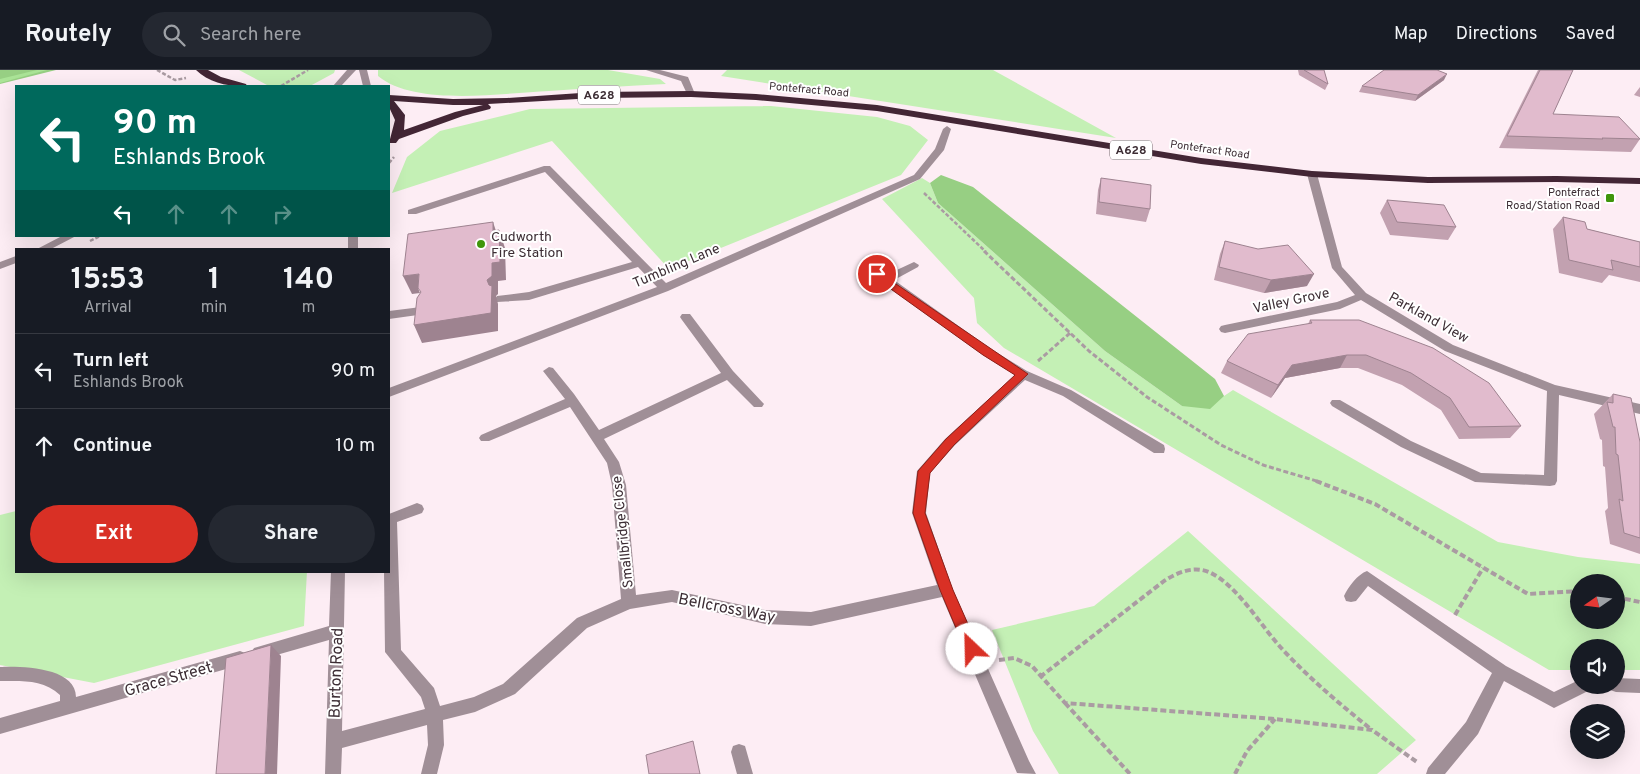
<!DOCTYPE html>
<html lang="en">
<head>
<meta charset="utf-8">
<style>
	body { margin:0; font-family:Overpass,sans-serif; background:#242831; color:#f1f3f6; height:100vh; display:flex; flex-direction:column; font-size:19px; white-space:nowrap }
	* { box-sizing:border-box; margin:0 }
	p { font-size:16px; color:#9ea1a6 }
	.icon { flex:none; width:28px; height:28px; fill:none; stroke:currentColor; stroke-width:2; stroke-linecap:round; stroke-linejoin:round }
	.map { position:relative; flex:1; overflow:hidden }
	.drawer { position:absolute; left:15px; top:178px; width:375px; height:325px; display:flex; flex-direction:column; background:#171b24; border-radius:0px; box-shadow:0 5px 20px #0002 }
	.drawer>* { flex:none }
	.banner { position:absolute; left:15px; top:15px; width:375px; height:152px; border-radius:0px; box-shadow:0 5px 20px #0002; background:#00695c; color:#fff; overflow:hidden }
	.needle { width:32px; rotate:256deg }
	.buttons { position:absolute; left:1570px; top:504px; display:grid; gap:10px }
	.buttons a { display:grid; place-items:center; width:55px; height:55px; border-radius:50%; background:#171b24; box-shadow:0 5px 20px #0002; font-size:25px }
	.pin { position:absolute; display:grid; place-items:center; width:42px; height:42px; color:#fff; margin:-21px; border:2px solid #fff; border-radius:50%; box-shadow:0 1px 5px #0007 }
	.me { position:absolute; width:55px; margin:-28px; rotate:336deg; stroke-linejoin:round; filter:drop-shadow(0 0 4px #0008) }
	.turn { display:flex; align-items:center; gap:18px; height:105px; padding:0 15px; font-size:22px }
	.turn .icon { width:65px; height:65px; stroke-width:2.5 }
	.turn b { display:block; font-size:35px; line-height:42px }
	.lanes { display:flex; align-items:center; height:48px; padding:0 15px; background:#0003; justify-content:center; gap:25px; direction:ltr }
	.lanes .off { opacity:.35 }
	.eta { display:flex; justify-content:space-evenly; align-items:center; height:85px; text-align:center }
	.eta b { font-size:30px; font-weight:700; line-height:35px }
	.action { display:flex; gap:10px; margin-top:auto; padding:10px 15px }
	.action a { flex:1; height:58px; border-radius:30px; background:#d93025; color:#fff; font-size:20px; font-weight:700; line-height:58px; text-align:center }
	.action a+a { background:#242831; color:#f1f3f6 }
	ul { padding:0; list-style:none }
	li { display:flex; align-items:center; gap:15px; height:75px; padding:0 15px; border-top:1px solid #363941 }
	li div { flex:1 }
	li b { display:block; font-size:19px }
	li em { font-style:normal }
	header { display:flex; align-items:center; gap:30px; box-sizing:border-box; height:70px; padding:0 25px; background:#171b24; border-bottom:1px solid #363941 }
	header strong { font-size:24px }
	nav { display:flex; gap:28px; margin-inline-start:auto; font-size:18px }
	.search { width:350px; height:45px; background:#242831; display:flex; align-items:center; gap:12px; box-sizing:border-box; padding:0 18px; border-radius:28px; color:#9ea1a6; font-size:19px }
	.map>svg:first-child { display:block }
	.green { fill:#c4f0b5; fill-rule:evenodd }
	.forest { fill:#97cf83 }
	.lines { fill:none; stroke-linecap:round; stroke-linejoin:round }
	.stream { fill:#abe497; fill-rule:evenodd }
	.path-far2 { stroke:#aa9ba2; stroke-width:2.5; stroke-dasharray:4 2; stroke-linecap:butt }
	.path-far1 { stroke:#aa9ba2; stroke-width:3; stroke-dasharray:5 2.5; stroke-linecap:butt }
	.path { stroke:#aa9ba2; stroke-width:4; stroke-dasharray:6 3; stroke-linecap:butt }
	.minor { fill:#a08f97; fill-rule:evenodd }
	.highway { fill:#432635; fill-rule:evenodd }
	.wall { fill:#c2a1b0 }
	.shaded-wall { fill:#9e8390 }
	.building { fill:#e1bbcd; stroke:#9e8390 }
	.route { fill:#d93025; stroke:#8d1f18 }
	.poi-dot { fill:#3f960b; stroke:#fff; stroke-width:2 }
	.labels { text-anchor:middle; stroke-width:4; stroke-linejoin:round; paint-order:stroke }
	.far-street-label { font-size:11px; fill:#3c2d34; stroke:#fff }
	.far-poi-label { font-size:11px; fill:#3c2d34; stroke:#fff; text-anchor:end }
	.shield { fill:#fff; stroke:#766c71; stroke-width:1 }
	.shield-label { font-size:12px; font-weight:bold; fill:#3c2d34 }
	.poi-label { font-size:14px; fill:#3c2d34; stroke:#fff; text-anchor:start }
	.street-label { font-size:14px; fill:#3c2d34; stroke:#fff }
	.near-street-label { font-size:16px; fill:#3c2d34; stroke:#fff }
</style>
</head>
<body>
<header>
<strong>Routely</strong>
<div class="search"><svg class="icon" aria-label="search" viewBox="0 0 24 24"><circle cx="10" cy="10" r="6"/><path d="M15 15l6 6"/></svg>Search here</div>
<nav><a>Map</a><a>Directions</a><a>Saved</a></nav>
</header>
<div class="map">
<svg width="1640" height="704" viewBox="0 0 1640 704">
	<rect width="100%" height="100%" fill="#fdedf4"/>
	<!-- green -->
	<path class="green" d="M 239,0 L 335,0 L 334,3 L 310,16 L 281,16 L 267,15 Z
		M 378,0 L 608,0 L 660,9 L 666,14 C 627,16 588,18 549,21 C 503,23 415,37 378,6 Z
		M 727,0 L 993,0 L 1116,68 L 721,6 Z
		M 771,36 L 877,47 L 910,56 L 928,70 L 901,105 L 669,199 L 552,71 L 392,123 L 407,87 L 440,61 L 530,39 Z
		M 922,108 L 930,113 L 938,133 L 1105,281 L 1182,336 L 1224,326 L 1233,320 L 1498,472 L 1578,487 L 1640,494 L 1640,600 L 1616,600 L 1616,578 L 1579,578 L 1579,600 L 1549,600 L 1004,278 L 977,253 L 974,228 L 882,129 ZM 1579,512 L 1616,512 L 1616,550 L 1579,550 Z
		M 16,441 L 16,501 L 307,501 L 304,556 L 94,613 L 0,595 L 0,445 Z
		M 1188,461 L 1416,670 L 1377,704 L 1059,704 L 1033,661 L 992,560 L 1094,536 Z"/>
	<!-- forest -->
	<path class="forest" d="M 0,0 L 56,0 L 0,14 Z
		M 941,105 L 973,117 L 1215,309 L 1224,326 L 1210,339 L 1182,336 L 1105,281 L 938,133 L 930,113 Z"/>
	<g class="lines">
		<!-- stream -->
		<path class="stream" d="M 37,0 L 47,0 L 0,13 L 0,9 Z"/>
		<!-- path-far2 -->
		<path class="path-far2" d="M 157,0 L 175,10 L 186,8
			M 281,16 L 308,0
			M 389,93 L 394,87
			M 924,123 L 986,182
			M 90,171 L 100,166"/>
		<!-- path-far1 -->
		<path class="path-far1" d="M 984,181 L 1089,281 L 1147,327 L 1221,375 L 1263,395 L 1320,412
			M 1038,291 L 1070,263"/>
		<!-- path -->
		<path class="path" d="M 1316,411 L 1375,434 L 1528,524 L 1579,521
			M 1616,527 L 1640,532
			M 1455,545 L 1483,498
			M 999,590 L 1014,588 L 1032,596 L 1065,633 L 1275,649 L 1372,660 L 1417,692
			M 1040,607 L 1164,511 C 1178,502 1195,495 1211,503 C 1239,517 1262,558 1284,581 C 1311,610 1341,635 1372,660
			M 1065,633 L 1130,704
			M 1235,704 L 1247,681 L 1275,649"/>
		<!-- minor -->
		<path class="minor" d="M 347,0 L 356,0 L 341,16 L 333,16 Z
			M 359,0 L 367,0 L 371,16 L 363,16 Z
			M 646,0 L 660,0 L 688,7 L 695,24 L 688,26 L 681,11 Z
			M 947,56 L 951,59 L 944,80 L 920,109 L 668,221 L 389,327 L 389,318 L 657,217 L 638,197 L 529,230 L 497,232 L 495,229 L 497,226 L 529,222 L 632,192 L 545,102 L 416,144 L 408,144 L 408,140 L 544,96 L 550,96 L 666,213 L 914,105 L 935,79 L 943,59 Z
			M 1312,101 L 1317,104 L 1342,197 L 1366,223 L 1453,275 L 1555,315 L 1640,334 L 1640,344 L 1559,325 L 1557,411 L 1555,415 L 1550,416 L 1475,412 L 1401,377 L 1332,336 L 1330,333 L 1332,330 L 1340,330 L 1411,371 L 1481,403 L 1544,405 L 1547,321 L 1445,281 L 1361,230 L 1340,239 L 1225,263 L 1221,262 L 1219,259 L 1221,256 L 1225,255 L 1337,232 L 1355,225 L 1332,198 L 1307,104 Z
			M 62,166 L 76,166 L 51,179 L 37,179 Z
			M 348,166 L 358,166 L 358,179 L 348,179 Z
			M 16,186 L 16,193 L 0,199 L 0,192 Z
			M 914,192 L 919,195 L 918,197 L 894,210 L 991,279 L 1027,301 L 1071,320 L 1164,375 L 1165,379 L 1164,383 L 1154,383 L 1063,326 L 1025,310 L 955,375 L 930,403 L 926,443 L 953,520 L 1029,691 L 1036,704 L 1017,703 L 942,527 L 811,556 L 765,554 L 672,532 L 630,539 L 587,558 L 515,624 L 475,642 L 443,650 L 444,675 L 437,704 L 421,704 L 428,675 L 427,655 L 342,678 L 341,704 L 325,704 L 329,570 L 259,590 L 254,588 L 251,583 L 254,578 L 329,556 L 331,501 L 345,501 L 342,661 L 425,639 L 421,627 L 385,582 L 384,501 L 389,501 L 389,444 L 417,433 L 422,435 L 424,439 L 422,443 L 397,452 L 401,580 L 434,618 L 440,636 L 474,627 L 503,614 L 577,548 L 621,529 L 612,415 L 607,393 L 570,337 L 489,371 L 481,371 L 479,368 L 481,365 L 565,329 L 543,301 L 549,297 L 553,298 L 574,324 L 599,360 L 721,303 L 682,250 L 680,247 L 682,244 L 690,244 L 733,301 L 764,334 L 762,337 L 754,337 L 727,310 L 604,369 L 619,392 L 626,415 L 636,525 L 672,520 L 765,540 L 811,542 L 937,515 L 912,443 L 917,401 L 945,369 L 1015,305 L 983,285 L 863,199 L 868,196 L 886,205 Z
			M 421,237 L 425,238 L 427,241 L 425,244 L 389,249 L 389,241 Z
			M 1367,501 L 1506,596 L 1554,622 L 1579,610 L 1579,615 L 1592,615 L 1590,620 L 1554,638 L 1504,611 L 1478,664 L 1445,704 L 1426,704 L 1428,698 L 1466,652 L 1492,603 L 1368,516 L 1356,531 L 1351,532 L 1346,531 L 1344,526 C 1348,517 1358,504 1367,501 Z
			M 240,581 L 245,583 L 248,588 L 245,593 L 240,595 L 0,664 L 0,648 L 60,631 L 60,625 C 43,609 22,611 0,611 L 0,597 C 21,596 76,597 76,627 Z
			M 1616,608 L 1640,609 L 1640,623 L 1616,622 L 1610,620 L 1608,615 L 1616,615 Z
			M 739,674 L 745,676 L 753,704 L 737,704 L 731,682 L 733,676 Z"/>
		<!-- highway -->
		<path class="highway" d="M 196,0 L 208,0 L 221,7 L 246,14 L 247,16 C 230,17 209,13 196,0 Z
			M 691,21 L 756,24 L 877,35 L 1201,88 L 1312,101 L 1428,107 L 1557,106 L 1640,108 L 1640,114 L 1557,112 L 1428,113 L 1312,107 L 1201,94 L 877,41 L 756,30 L 691,27 L 595,28 L 488,34 L 491,37 L 490,39 L 463,46 L 399,69 L 396,73 L 389,73 L 395,50 L 389,37 L 389,25 L 453,29 L 507,28 L 595,22 ZM 394,31 L 453,35 L 483,35 L 455,42 L 404,60 L 405,45 Z"/>
	</g>
	<!-- wall -->
	<path class="wall" d="M 1298,0 L 1324,0 L 1328,14 L 1325,20 L 1299,5 Z
		M 1538,0 L 1573,0 L 1553,44 L 1640,69 L 1631,82 L 1499,78 Z
		M 1444,10 L 1415,31 L 1359,22 L 1362,16 Z
		M 1640,17 L 1640,27 L 1634,25 Z
		M 1101,108 L 1150,139 L 1146,152 L 1096,144 L 1098,120 Z
		M 1387,130 L 1456,157 L 1448,170 L 1390,165 L 1380,143 Z
		M 1563,147 L 1587,159 L 1640,172 L 1640,212 L 1609,205 L 1602,213 L 1559,203 L 1553,159 Z
		M 1225,171 L 1307,216 L 1264,223 L 1214,210 L 1220,184 Z
		M 1310,250 L 1521,356 L 1510,368 L 1459,369 L 1441,340 L 1402,315 L 1358,298 L 1340,298 L 1285,308 L 1271,328 L 1221,303 L 1227,291 L 1308,254 Z
		M 1613,324 L 1640,372 L 1640,484 L 1610,474 L 1605,441 L 1608,438 L 1605,397 L 1603,396 L 1602,370 L 1600,369 L 1594,344 Z"/>
	<!-- shaded-wall -->
	<path class="shaded-wall" d="M 1447,4 L 1444,10 L 1415,31 L 1418,25 Z
		M 493,152 L 499,170 L 493,161 Z
		M 499,160 L 505,178 L 506,210 L 498,211 L 498,224 L 496,226 L 498,234 L 498,261 L 422,273 L 414,255 L 487,210 Z
		M 419,204 L 418,218 L 420,223 L 412,224 L 403,206 Z
		M 1314,204 L 1307,216 L 1264,223 L 1271,210 Z
		M 1347,285 L 1340,298 L 1285,308 L 1271,328 L 1278,315 L 1292,295 Z
		M 271,575 L 281,586 L 277,704 L 265,704 Z"/>
	<!-- building -->
	<path class="building" d="M 1304,0 L 1324,0 L 1328,14 Z
		M 1384,0 L 1437,0 L 1447,4 L 1418,25 L 1362,16 Z
		M 1540,0 L 1573,0 L 1553,44 L 1619,47 L 1640,69 L 1602,68 L 1603,69 L 1507,66 Z
		M 1101,108 L 1151,115 L 1150,139 L 1099,132 Z
		M 1387,130 L 1444,135 L 1456,157 L 1397,152 Z
		M 1563,147 L 1585,152 L 1587,159 L 1640,172 L 1640,197 L 1611,190 L 1613,200 L 1569,190 Z
		M 493,152 L 493,161 L 499,160 L 500,192 L 492,193 L 492,206 L 487,210 L 489,215 L 492,216 L 491,243 L 414,255 L 417,228 L 421,222 L 418,218 L 419,204 L 403,206 L 408,164 Z
		M 1225,171 L 1258,179 L 1288,175 L 1314,204 L 1271,210 L 1219,197 Z
		M 1310,250 L 1359,250 L 1433,278 L 1489,313 L 1521,356 L 1469,357 L 1450,328 L 1411,303 L 1366,285 L 1347,285 L 1292,295 L 1278,315 L 1227,291 L 1248,264 L 1312,253 Z
		M 1613,324 L 1631,328 L 1640,372 L 1640,468 L 1624,463 L 1619,429 L 1623,431 L 1618,385 L 1616,384 L 1615,357 L 1613,357 L 1607,332 L 1613,333 Z
		M 271,575 L 265,704 L 216,704 L 226,588 Z
		M 693,671 L 700,704 L 649,704 L 646,685 Z"/>
	<!-- route -->
	<path class="route" d="M 877,201 L 1028,304 L 954,375 L 930,403 L 925,443 L 953,520 L 979,579 L 977,584 L 972,586 L 967,584 L 940,520 L 913,443 L 918,401 L 946,369 L 1015,305 L 983,285 L 874,207 L 874,202 Z"/>
	<!-- markers -->
	<g class="poi-dot">
		<rect x="1605" y="123" width="10" height="10" rx="2.5"/>
		<circle cx="481" cy="174" r="5"/>
	</g>
	<g class="labels">
		<!-- far-street labels -->
		<g class="far-street-label">
			<text transform="translate(809 19) rotate(5)" y="4">Pontefract Road</text>
			<text transform="translate(1210 79) rotate(8)" y="4">Pontefract Road</text>
		</g>
		<!-- far-poi labels -->
		<g class="far-poi-label">
			<text x="1600" y="126">Pontefract<tspan x="1600" dy="13">Road/Station Road</tspan></text>
		</g>
		<!-- shield labels -->
		<g class="shield">
			<rect x="578" y="15.5" width="42" height="19" rx="4"/>
			<rect x="1110" y="70.5" width="42" height="19" rx="4"/>
		</g>
		<g class="shield-label">
			<text x="599" y="29">A628</text>
			<text x="1131" y="84">A628</text>
		</g>
		<!-- poi labels -->
		<g class="poi-label">
			<text x="491" y="171">Cudworth<tspan x="491" dy="16">Fire Station</tspan></text>
		</g>
		<!-- street labels -->
		<g class="street-label">
			<text transform="translate(676 195) rotate(-23)" y="5">Tumbling Lane</text>
			<text transform="translate(1291 230) rotate(-12)" y="5">Valley Grove</text>
			<text transform="translate(1429 247) rotate(29)" y="5">Parkland View</text>
			<text transform="translate(622 462) rotate(-96)" y="5">Smallbridge Close</text>
		</g>
		<!-- near-street labels -->
		<g class="near-street-label">
			<text transform="translate(727 537) rotate(11)" y="6">Bellcross Way</text>
			<text transform="translate(335 603) rotate(-88)" y="6">Burton Road</text>
			<text transform="translate(168 608) rotate(-16)" y="6">Grace Street</text>
		</g>
	</g>
</svg>
<div class="buttons">
<a><svg class="needle" viewBox="-14 -14 28 28"><path d="M0-13l5 13h-10z" fill="#e53935"/><path d="M0 13l5-13h-10z" fill="#9ea1a6"/></svg></a>
<a><svg class="icon" aria-label="sound" viewBox="0 0 24 24"><path d="M4 9h4l5-4v14l-5-4H4zM17 9q2 3 0 6"/></svg></a>
<a><svg class="icon" aria-label="layers" viewBox="0 0 24 24"><path d="M12 4l9 5-9 5-9-5zM3 14l9 5 9-5"/></svg></a>
</div>
<div class="pin" style="left:877px;top:204px;background:#d93025"><svg class="icon" aria-label="arrive" viewBox="0 0 24 24"><path d="M6 21V4h12l-3 4 3 4H6"/></svg></div>
<svg class="me" style="left:972px;top:579px" viewBox="-20 -20 40 40"><circle r="19" fill="#fff"/><path d="M0-13L10 11 0 6-10 11z" fill="#d93025"/></svg>
<div class="banner">
<div class="turn"><svg class="icon" aria-label="left" viewBox="0 0 24 24"><path d="M17 20v-9H6M10 6l-5 5 5 5"/></svg><div><b>90 m</b>Eshlands Brook</div></div>
<div class="lanes"><svg class="icon" aria-label="left" viewBox="0 0 24 24"><path d="M17 20v-9H6M10 6l-5 5 5 5"/></svg><svg class="icon off" aria-label="ahead" viewBox="0 0 24 24"><path d="M12 20V5M6 11l6-6 6 6"/></svg><svg class="icon off" aria-label="ahead" viewBox="0 0 24 24"><path d="M12 20V5M6 11l6-6 6 6"/></svg><svg class="icon off" aria-label="right" viewBox="0 0 24 24"><path d="M7 20v-9h11M14 6l5 5-5 5"/></svg></div>
</div>
<section class="drawer">
<div class="eta">
<div><b>15:53</b><p>Arrival</p></div>
<div><b>1</b><p>min</p></div>
<div><b>140</b><p>m</p></div>
</div>
<ul>
<li><svg class="icon" aria-label="left" viewBox="0 0 24 24"><path d="M17 20v-9H6M10 6l-5 5 5 5"/></svg><div><b>Turn left</b><p>Eshlands Brook</p></div><em>90 m</em></li>
<li><svg class="icon" aria-label="ahead" viewBox="0 0 24 24"><path d="M12 20V5M6 11l6-6 6 6"/></svg><div><b>Continue</b></div><em>10 m</em></li>
</ul>
<div class="action"><a>Exit</a><a>Share</a></div>
</section>
</div>
</body>
</html>
